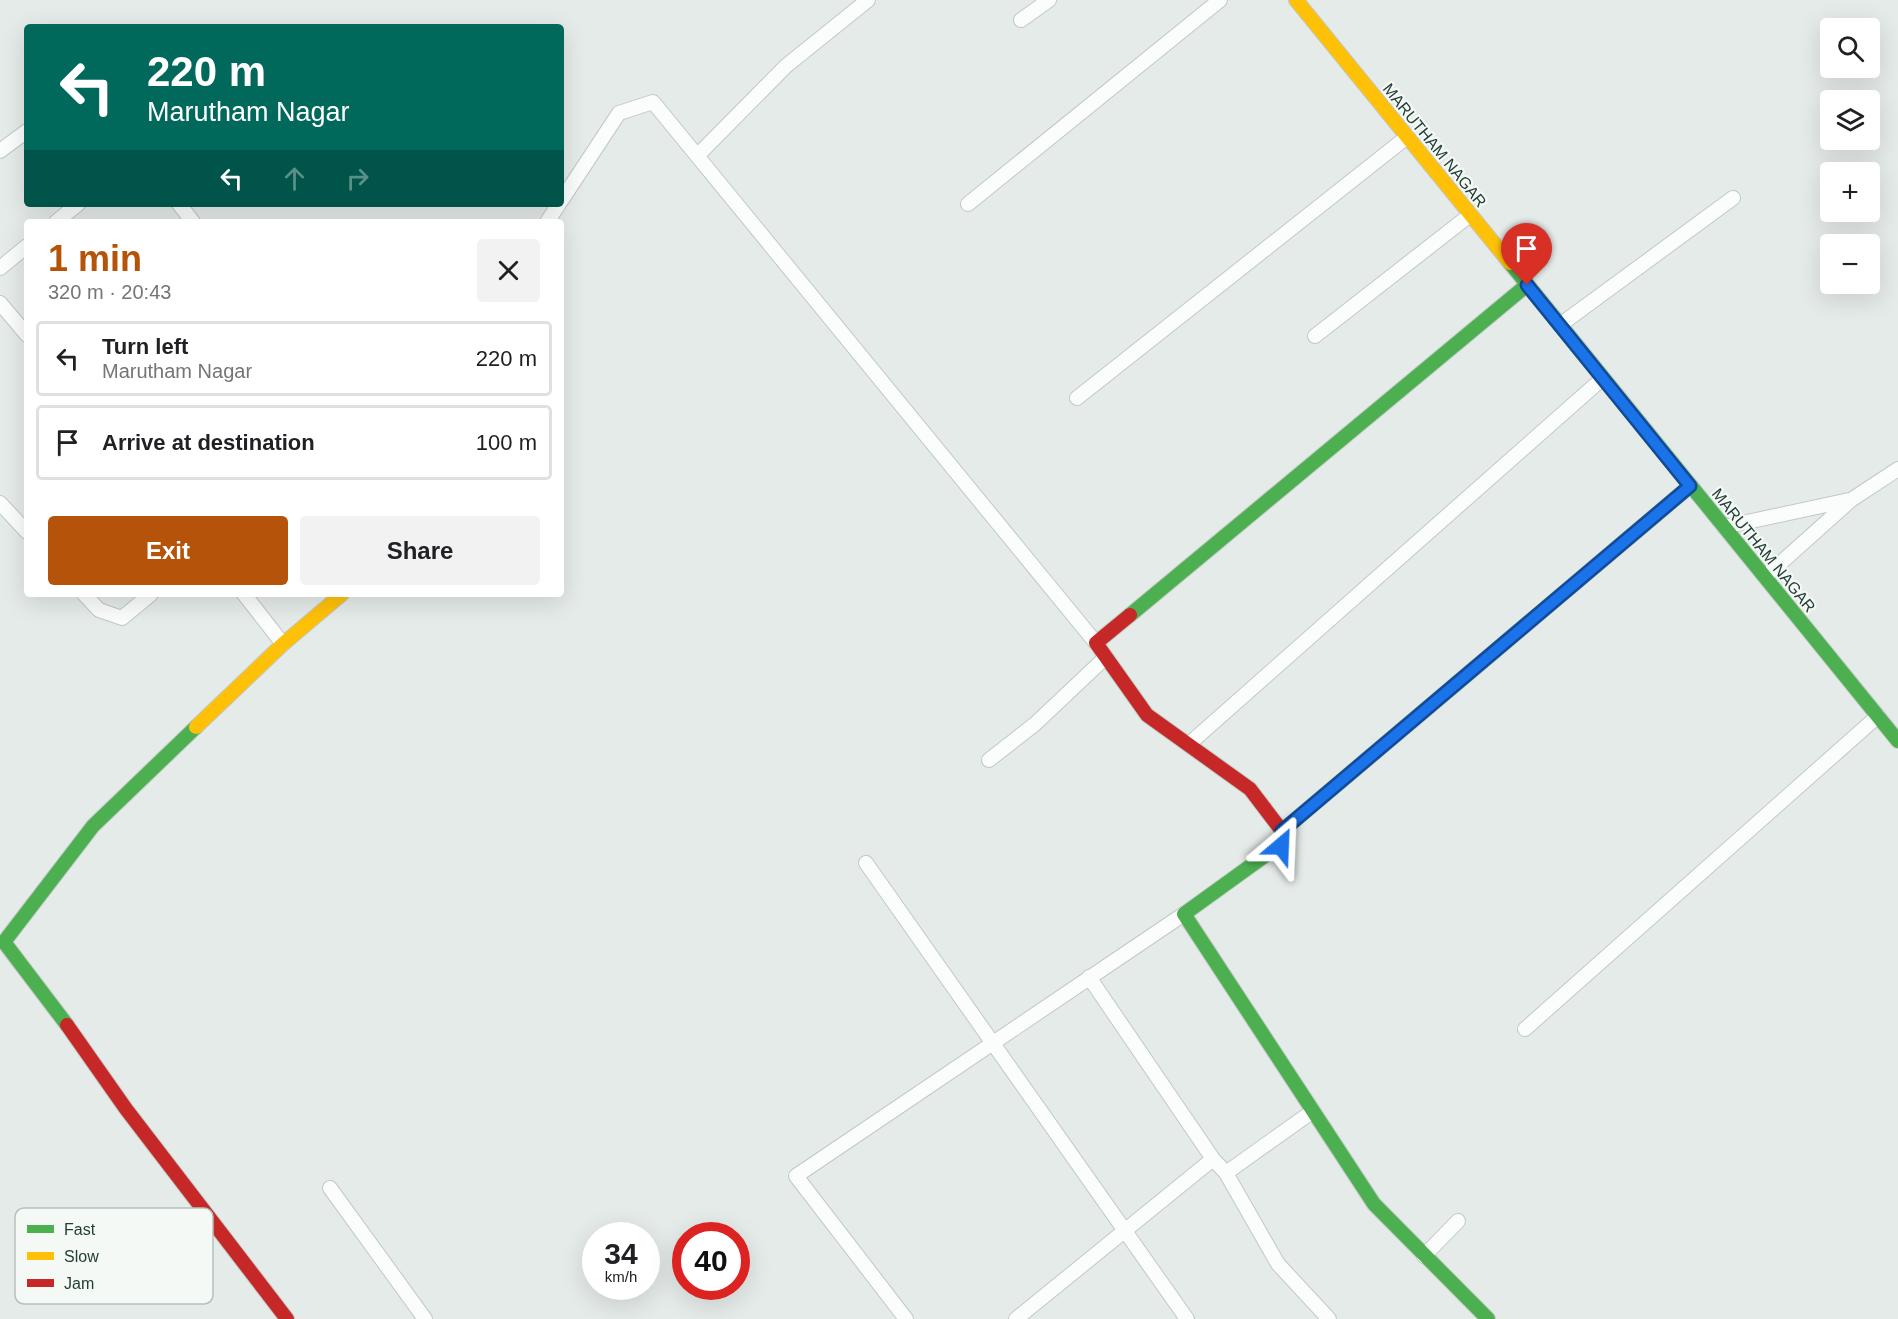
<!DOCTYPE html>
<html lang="en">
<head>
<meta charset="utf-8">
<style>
	body { margin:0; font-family:Arial,sans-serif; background:#f2f2f2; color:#202124; height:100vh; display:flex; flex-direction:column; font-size:22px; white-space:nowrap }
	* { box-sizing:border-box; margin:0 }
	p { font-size:20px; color:#757577 }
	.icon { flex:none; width:33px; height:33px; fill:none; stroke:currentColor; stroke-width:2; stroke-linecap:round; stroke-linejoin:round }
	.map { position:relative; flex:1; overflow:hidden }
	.panel { position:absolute; left:24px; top:219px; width:540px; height:378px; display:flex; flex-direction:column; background:#fff; border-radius:6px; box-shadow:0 6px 24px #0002 }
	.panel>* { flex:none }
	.top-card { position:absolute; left:24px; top:24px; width:540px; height:183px; border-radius:6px; box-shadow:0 6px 24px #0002; background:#00695c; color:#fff; overflow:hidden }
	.controls { position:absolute; left:1820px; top:18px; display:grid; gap:12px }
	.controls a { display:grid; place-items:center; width:60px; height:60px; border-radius:6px; background:#fff; box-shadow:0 6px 24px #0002; font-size:30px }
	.speed { position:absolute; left:582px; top:1222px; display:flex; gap:12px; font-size:30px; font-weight:700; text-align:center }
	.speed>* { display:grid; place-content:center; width:78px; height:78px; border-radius:50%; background:#fff; box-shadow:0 6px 24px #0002; line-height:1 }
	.speed small { font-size:15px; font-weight:400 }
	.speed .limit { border:9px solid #d22; background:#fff; color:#111 }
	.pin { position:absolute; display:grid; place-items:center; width:51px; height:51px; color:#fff; margin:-62px -26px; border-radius:50% 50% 50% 0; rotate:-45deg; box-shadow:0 0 6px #0007 }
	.pin .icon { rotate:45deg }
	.me { position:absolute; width:66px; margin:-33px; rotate:26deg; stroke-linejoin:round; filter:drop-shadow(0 0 4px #0008) }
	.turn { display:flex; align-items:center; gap:21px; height:126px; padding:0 24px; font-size:27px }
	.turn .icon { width:78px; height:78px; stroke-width:2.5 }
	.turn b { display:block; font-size:42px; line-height:51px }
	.lanes { display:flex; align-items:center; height:57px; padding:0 24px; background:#0003; justify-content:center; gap:30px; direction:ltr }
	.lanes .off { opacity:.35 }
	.round { display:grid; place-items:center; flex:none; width:63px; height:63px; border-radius:6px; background:#f2f2f2 }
	.summary { display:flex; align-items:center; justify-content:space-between; height:102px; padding:0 24px }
	h1 { font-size:36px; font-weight:700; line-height:45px; color:#b45309 }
	.primary-button { display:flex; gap:12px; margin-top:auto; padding:12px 24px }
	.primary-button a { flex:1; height:69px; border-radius:6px; background:#b45309; color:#fff; font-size:24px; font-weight:700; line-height:69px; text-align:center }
	.primary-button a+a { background:#f2f2f2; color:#202124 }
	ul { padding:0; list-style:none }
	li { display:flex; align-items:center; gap:18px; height:75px; margin:0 12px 9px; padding:0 12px; border:3px solid #e0e0e0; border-radius:6px }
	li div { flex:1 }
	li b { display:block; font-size:22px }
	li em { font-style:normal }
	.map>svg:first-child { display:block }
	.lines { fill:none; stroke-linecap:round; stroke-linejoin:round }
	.street-casing { stroke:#c2c8c5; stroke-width:16 }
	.fast-casing { stroke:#c1c8c5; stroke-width:16 }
	.slow-casing { stroke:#c1c8c5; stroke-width:16 }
	.jam-casing { stroke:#c1c8c5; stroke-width:16 }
	.street { stroke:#fbfcfc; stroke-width:14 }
	.fast { stroke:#4caf50; stroke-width:14 }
	.slow { stroke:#ffc107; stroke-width:14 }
	.jam { stroke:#c62828; stroke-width:14 }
	.route-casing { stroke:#114b97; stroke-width:15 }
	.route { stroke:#1a73e8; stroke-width:10 }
	.labels { text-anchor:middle; stroke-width:4.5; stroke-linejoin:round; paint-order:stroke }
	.street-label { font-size:16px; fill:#233e35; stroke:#f4f9f6 }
	.key { fill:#f4f9f6; stroke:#b5c1bc; stroke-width:1.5 }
	.key-label { font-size:16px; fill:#233e35 }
</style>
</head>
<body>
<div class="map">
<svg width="1898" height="1319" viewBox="0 0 1898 1319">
	<rect width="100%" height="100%" fill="#e5ebe8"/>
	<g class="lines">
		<!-- street casing -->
		<g class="street-casing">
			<path id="street" d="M 1021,20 L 1049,0
				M 0,151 L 27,131
				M 697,156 L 786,66 L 868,0
				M 561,201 L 619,113 L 653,102 L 1096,643
				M 179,204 L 193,222
				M 968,204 L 1220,0
				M 56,222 L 78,204
				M 547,222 L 559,204
				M 0,268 L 27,246
				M 0,303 L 27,335
				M 1560,325 L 1733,198
				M 1315,336 L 1470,215
				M 1077,398 L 1407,137
				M 0,503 L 27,532
				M 1724,527 L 1849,500
				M 1765,577 L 1851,500 L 1898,469
				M 84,594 L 99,610 L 122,618 L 151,594
				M 244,594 L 283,644
				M 1189,744 L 1603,378
				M 989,760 L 1035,724 L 1106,657
				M 1282,831 L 1690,486
				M 866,863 L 1187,1319
				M 1089,977 L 1213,1159
				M 1525,1029 L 1878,716
				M 1313,1111 L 1226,1173 L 1278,1264 L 1329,1319
				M 330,1188 L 425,1319
				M 1424,1256 L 1458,1221
				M 906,1319 L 796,1176 L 1184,914
				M 1016,1319 L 1213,1159 L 1226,1173"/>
		</g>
		<!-- fast casing -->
		<g class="fast-casing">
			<path id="fast" d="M 1510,263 L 1898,741
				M 1130,615 L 1527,285
				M 1281,844 L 1184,914 L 1374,1204 L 1488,1319
				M 67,1025 L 4,942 L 93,826 L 196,727"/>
		</g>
		<!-- slow casing -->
		<g class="slow-casing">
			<path id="slow" d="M 1296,0 L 1510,263
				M 196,727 L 283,644 L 342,594"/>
		</g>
		<!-- jam casing -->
		<g class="jam-casing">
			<path id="jam" d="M 1130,615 L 1096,643 L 1147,715 L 1250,789 L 1282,831 L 1281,844
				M 67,1025 L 126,1109 L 287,1319"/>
		</g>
		<!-- street -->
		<use href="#street" class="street"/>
		<!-- fast -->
		<use href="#fast" class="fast"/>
		<!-- slow -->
		<use href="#slow" class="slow"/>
		<!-- jam -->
		<use href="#jam" class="jam"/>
	</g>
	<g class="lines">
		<!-- route casing -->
		<g class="route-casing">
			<path id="route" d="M 1281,846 L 1282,831 L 1690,486 L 1527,285"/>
		</g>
		<!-- route -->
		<use href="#route" class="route"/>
	</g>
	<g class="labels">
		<!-- street labels -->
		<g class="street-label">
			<text transform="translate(1435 145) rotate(51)" y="6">MARUTHAM NAGAR</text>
			<text transform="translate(1764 550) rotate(51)" y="6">MARUTHAM NAGAR</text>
		</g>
	</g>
	<!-- legend -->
	<rect x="15" y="1208" width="198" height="96" rx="9" class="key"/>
	<rect x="27" y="1225" width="27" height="8" fill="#4caf50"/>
	<rect x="27" y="1252" width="27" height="8" fill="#ffc107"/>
	<rect x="27" y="1279" width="27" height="8" fill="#c62828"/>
	<g class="key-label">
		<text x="64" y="1235">Fast</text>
		<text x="64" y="1262">Slow</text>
		<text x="64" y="1289">Jam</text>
	</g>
</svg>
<div class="controls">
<a><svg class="icon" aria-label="search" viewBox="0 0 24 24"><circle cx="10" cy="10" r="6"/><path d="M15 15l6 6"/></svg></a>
<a><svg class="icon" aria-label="layers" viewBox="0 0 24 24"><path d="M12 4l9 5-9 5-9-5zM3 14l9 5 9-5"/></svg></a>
<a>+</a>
<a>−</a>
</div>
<div class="speed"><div>34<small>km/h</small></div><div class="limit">40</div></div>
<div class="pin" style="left:1527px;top:285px;background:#d93025"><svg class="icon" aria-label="arrive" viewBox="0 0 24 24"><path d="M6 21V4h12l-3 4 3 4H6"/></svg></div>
<svg class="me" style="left:1281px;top:846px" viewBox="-20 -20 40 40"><path d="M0-17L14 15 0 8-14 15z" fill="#1a73e8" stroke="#fff" stroke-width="4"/></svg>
<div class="top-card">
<div class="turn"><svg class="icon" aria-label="left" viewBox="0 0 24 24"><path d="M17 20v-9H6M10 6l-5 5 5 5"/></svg><div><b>220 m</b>Marutham Nagar</div></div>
<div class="lanes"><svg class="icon" aria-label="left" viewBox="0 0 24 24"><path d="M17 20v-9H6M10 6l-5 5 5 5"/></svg><svg class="icon off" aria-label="ahead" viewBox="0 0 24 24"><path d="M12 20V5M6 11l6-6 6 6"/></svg><svg class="icon off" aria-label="right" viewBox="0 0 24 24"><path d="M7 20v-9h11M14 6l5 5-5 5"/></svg></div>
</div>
<section class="panel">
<div class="summary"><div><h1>1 min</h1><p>320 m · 20:43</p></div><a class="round"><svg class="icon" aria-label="close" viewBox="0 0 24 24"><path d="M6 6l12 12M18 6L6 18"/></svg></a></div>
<ul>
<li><svg class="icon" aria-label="left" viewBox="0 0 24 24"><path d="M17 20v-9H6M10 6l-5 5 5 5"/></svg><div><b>Turn left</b><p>Marutham Nagar</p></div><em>220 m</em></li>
<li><svg class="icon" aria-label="arrive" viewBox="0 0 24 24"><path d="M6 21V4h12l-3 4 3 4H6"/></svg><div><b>Arrive at destination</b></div><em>100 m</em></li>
</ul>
<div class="primary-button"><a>Exit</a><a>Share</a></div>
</section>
</div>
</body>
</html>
